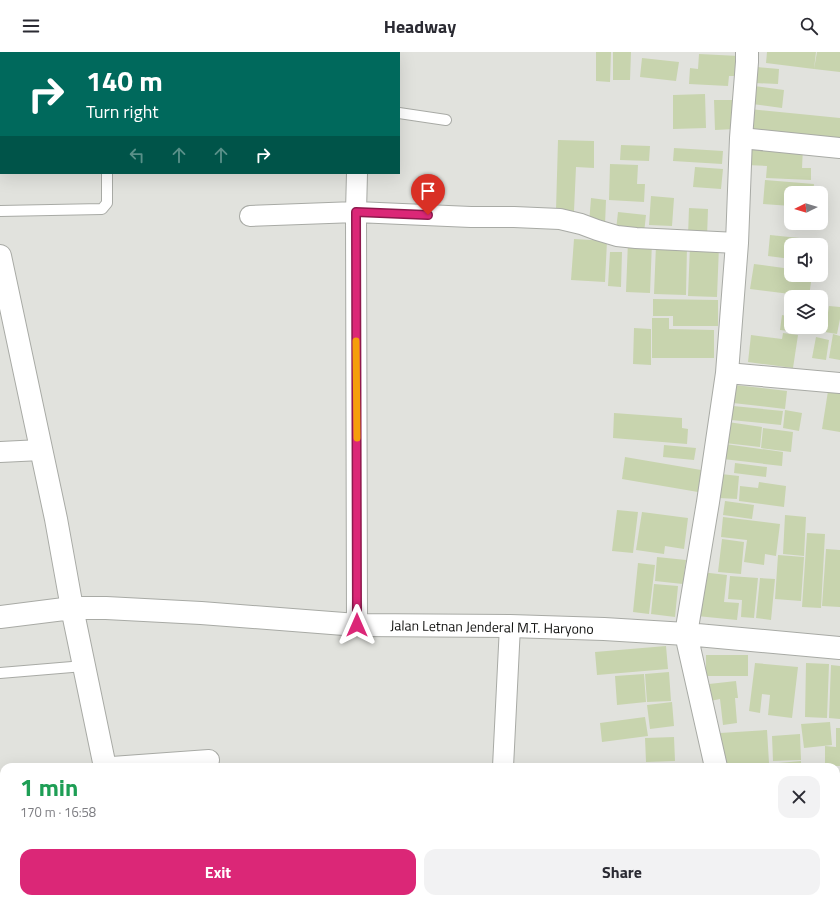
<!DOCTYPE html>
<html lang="en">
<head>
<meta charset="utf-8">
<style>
	body { margin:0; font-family:"Titillium Web",sans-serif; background:#f2f2f3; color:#2b2b33; height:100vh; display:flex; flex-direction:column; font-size:15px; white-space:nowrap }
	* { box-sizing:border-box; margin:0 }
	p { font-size:13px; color:#7c7c81 }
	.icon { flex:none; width:22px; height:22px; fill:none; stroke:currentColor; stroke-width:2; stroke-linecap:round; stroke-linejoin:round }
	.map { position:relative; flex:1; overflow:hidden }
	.drawer { position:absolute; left:0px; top:711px; width:840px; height:140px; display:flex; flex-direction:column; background:#fff; border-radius:12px 12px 0 0; box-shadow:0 4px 16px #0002 }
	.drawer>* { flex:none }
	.banner { position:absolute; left:0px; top:0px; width:400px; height:122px; box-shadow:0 4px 16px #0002; background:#00695c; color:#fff; overflow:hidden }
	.needle { width:26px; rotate:265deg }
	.fabs { position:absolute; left:784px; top:134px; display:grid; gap:8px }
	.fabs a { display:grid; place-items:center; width:44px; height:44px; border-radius:8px; background:#fff; box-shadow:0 4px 16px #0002; font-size:20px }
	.pin { position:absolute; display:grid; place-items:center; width:34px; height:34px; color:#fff; margin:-41px -17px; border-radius:50% 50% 50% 0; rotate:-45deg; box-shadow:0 0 4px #0007 }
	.pin .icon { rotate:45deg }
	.me { position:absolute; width:44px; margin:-22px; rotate:0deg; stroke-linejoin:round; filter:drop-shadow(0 0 3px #0008) }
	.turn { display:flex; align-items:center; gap:14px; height:84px; padding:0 20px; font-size:18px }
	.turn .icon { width:52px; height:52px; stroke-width:2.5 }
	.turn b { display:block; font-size:28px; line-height:34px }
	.lanes { display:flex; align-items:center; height:38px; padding:0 20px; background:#0003; justify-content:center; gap:20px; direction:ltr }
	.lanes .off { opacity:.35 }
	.round { display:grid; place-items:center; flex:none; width:42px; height:42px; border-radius:12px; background:#f2f2f3 }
	.overview { display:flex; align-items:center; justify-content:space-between; height:68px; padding:0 20px }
	h1 { font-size:24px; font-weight:700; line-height:30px; color:#1e9e55 }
	.button { display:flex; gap:8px; margin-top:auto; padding:8px 20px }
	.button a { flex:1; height:46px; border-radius:12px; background:#db2777; color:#fff; font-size:16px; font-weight:700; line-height:46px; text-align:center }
	.button a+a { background:#f2f2f3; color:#2b2b33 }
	header { display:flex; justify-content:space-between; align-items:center; height:52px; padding:0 20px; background:#fff; font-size:18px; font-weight:700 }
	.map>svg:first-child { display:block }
	.building { fill:#c8d4ae }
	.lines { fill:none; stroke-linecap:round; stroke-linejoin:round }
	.lane-casing { stroke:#a8aaa5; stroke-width:12 }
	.street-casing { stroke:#a8aaa5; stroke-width:22 }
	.secondary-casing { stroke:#a8aaa5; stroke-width:24 }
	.lane { stroke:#fff; stroke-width:10 }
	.street { stroke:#fff; stroke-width:20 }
	.secondary { stroke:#fff; stroke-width:22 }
	.route-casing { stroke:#8e194d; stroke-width:10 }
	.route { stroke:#db2777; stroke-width:7 }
	.slow { stroke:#f59e0b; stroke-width:7 }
	.labels { text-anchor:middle; stroke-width:3; stroke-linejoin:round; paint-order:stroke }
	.street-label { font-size:14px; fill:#0e0f0d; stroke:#fff }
</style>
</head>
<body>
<header><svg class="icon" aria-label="menu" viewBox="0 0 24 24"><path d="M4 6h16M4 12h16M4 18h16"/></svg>Headway<svg class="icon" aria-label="search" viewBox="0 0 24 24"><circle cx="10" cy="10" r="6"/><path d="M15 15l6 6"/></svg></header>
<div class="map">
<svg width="840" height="851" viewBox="0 0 840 851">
	<rect width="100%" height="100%" fill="#e1e2dd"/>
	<!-- building -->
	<path class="building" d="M 596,0 L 611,0 L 610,30 L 596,29 Z
		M 613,0 L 631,0 L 630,28 L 613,28 Z
		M 767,0 L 816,0 L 814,17 L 766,11 Z
		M 817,0 L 840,0 L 840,20 L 814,17 Z
		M 699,2 L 739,4 L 738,24 L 729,24 L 728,34 L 689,32 L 690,16 L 698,17 Z
		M 642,6 L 679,10 L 676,29 L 640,25 Z
		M 757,15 L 779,17 L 778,32 L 755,31 Z
		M 754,34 L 784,38 L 782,56 L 752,52 Z
		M 705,42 L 706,76 L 673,77 L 673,43 Z
		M 714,48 L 734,48 L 735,77 L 715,78 Z
		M 749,57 L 840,66 L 840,90 L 747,81 Z
		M 558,88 L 594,89 L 594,116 L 576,115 L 574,159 L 556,158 Z
		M 747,92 L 803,95 L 802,116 L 811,116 L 811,128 L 766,126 L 767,114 L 746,113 Z
		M 621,93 L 650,94 L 649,109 L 620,108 Z
		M 674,96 L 723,99 L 722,112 L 673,109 Z
		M 610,112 L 638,113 L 637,132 L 645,132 L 644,150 L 609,148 Z
		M 695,115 L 723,117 L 721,137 L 693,135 Z
		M 765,128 L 814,132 L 813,141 L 791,141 L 791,154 L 763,152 Z
		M 651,144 L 674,146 L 672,174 L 649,173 Z
		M 591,146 L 606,148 L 605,173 L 589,172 Z
		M 689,156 L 708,157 L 707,185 L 688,184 Z
		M 618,160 L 646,163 L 644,181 L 616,178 Z
		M 770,183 L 809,187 L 808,193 L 791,193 L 791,207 L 768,204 Z
		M 574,187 L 607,189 L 605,230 L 571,228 Z
		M 628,189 L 652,190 L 650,241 L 626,240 Z
		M 656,193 L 687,194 L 686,243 L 654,242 Z
		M 690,193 L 719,194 L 717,245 L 688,244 Z
		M 610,200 L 622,200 L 621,235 L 608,234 Z
		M 754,212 L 791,217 L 791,223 L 812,223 L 809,245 L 790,245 L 790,242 L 750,237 Z
		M 653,247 L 718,248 L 718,274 L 673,274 L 673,264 L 653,264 Z
		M 829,254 L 840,255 L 840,267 L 837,282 L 825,280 Z
		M 782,263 L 791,265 L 791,275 L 815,275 L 814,282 L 780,278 Z
		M 652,266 L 669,266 L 669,277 L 714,278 L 714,306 L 652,306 Z
		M 634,276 L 651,277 L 651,313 L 633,312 Z
		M 783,281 L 798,283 L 793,316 L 748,310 L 751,283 L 782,287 Z
		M 833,282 L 840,284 L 840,308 L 829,306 Z
		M 816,285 L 829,288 L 826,308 L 812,306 Z
		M 735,333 L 787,339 L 785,357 L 733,351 Z
		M 828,339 L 840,341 L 840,380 L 822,377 Z
		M 733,354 L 783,359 L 781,373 L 731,368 Z
		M 785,358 L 802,361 L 799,379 L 783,376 Z
		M 614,361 L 682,366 L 682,376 L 688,377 L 687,392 L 613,386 Z
		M 728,370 L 762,375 L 760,395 L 725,391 Z
		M 763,376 L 793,380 L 791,400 L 761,396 Z
		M 725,392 L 783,400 L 782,414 L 723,407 Z
		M 664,393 L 696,396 L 694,408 L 663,405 Z
		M 625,405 L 701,418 L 698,440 L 622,427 Z
		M 735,411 L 767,415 L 766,425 L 734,421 Z
		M 721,422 L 739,424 L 737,447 L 719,446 Z
		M 759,430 L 786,434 L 784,455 L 739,449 L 740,434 L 758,436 Z
		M 725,449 L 754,453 L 752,467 L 723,463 Z
		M 617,458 L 638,460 L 633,501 L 612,499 Z
		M 642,460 L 688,466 L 684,497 L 665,494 L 664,502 L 636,498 Z
		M 785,463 L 806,465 L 804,504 L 783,502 Z
		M 723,465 L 780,472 L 776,504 L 765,502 L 764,513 L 744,510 L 747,488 L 721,485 Z
		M 807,481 L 825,482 L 821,556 L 802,555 Z
		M 722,487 L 744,490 L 741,522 L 718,520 Z
		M 826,497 L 840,498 L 840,555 L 822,554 Z
		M 778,503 L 804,505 L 801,549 L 775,547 Z
		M 657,505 L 686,508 L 683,532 L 655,529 Z
		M 638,511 L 655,513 L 649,562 L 633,560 Z
		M 701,520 L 727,523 L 724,550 L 739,551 L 737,568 L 697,564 Z
		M 730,524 L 758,526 L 754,566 L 741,565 L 742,548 L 728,547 Z
		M 760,526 L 775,527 L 771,568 L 756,566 Z
		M 654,532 L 678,534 L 675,565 L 651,562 Z
		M 666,594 L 668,617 L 597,623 L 595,600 Z
		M 706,603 L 748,603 L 748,624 L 706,624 Z
		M 755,611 L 798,615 L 792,666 L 768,663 L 770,643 L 762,642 L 760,661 L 749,659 Z
		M 806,611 L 829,612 L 827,666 L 805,665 Z
		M 831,613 L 840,614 L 840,667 L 829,666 Z
		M 669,620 L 671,649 L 647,650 L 645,622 Z
		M 644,622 L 646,650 L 617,653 L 615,624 Z
		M 736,629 L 738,646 L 735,646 L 737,671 L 723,673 L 720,647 L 710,649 L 709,632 Z
		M 672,650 L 674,674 L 650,677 L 647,653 Z
		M 645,665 L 648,684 L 602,690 L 600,671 Z
		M 830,670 L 832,693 L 804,696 L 801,672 Z
		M 836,676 L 840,676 L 840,714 L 825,714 L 825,694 L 836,695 Z
		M 767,678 L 769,711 L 723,714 L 720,681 Z
		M 800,682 L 801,708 L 773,709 L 772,684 Z
		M 674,685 L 675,709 L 646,710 L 645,686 Z
		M 801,709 L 801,715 L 744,715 L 744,714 Z
		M 836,746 L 840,746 L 840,768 L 836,768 Z
		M 622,847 L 704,847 L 703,851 L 622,851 Z
		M 769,847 L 813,847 L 813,851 L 769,851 Z"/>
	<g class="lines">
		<!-- lane casing -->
		<g class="lane-casing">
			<path id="lane" d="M 399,61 L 446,68
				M 0,159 L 102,157 L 107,151 L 107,121
				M 0,621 L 84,614"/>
		</g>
		<!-- street casing -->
		<g class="street-casing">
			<path id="street" d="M 359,0 L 359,1
				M 4,1 L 12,0
				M 741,86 L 840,96
				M 250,164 L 356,160 L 471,165 L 514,165 L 560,167 L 581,172 L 597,178 L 617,184 L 636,186 L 737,191
				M 727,321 L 840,331
				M 0,400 L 41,398
				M 357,573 L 356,160 L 357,121
				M 112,715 L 209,708
				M 503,715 L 510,574
				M 0,839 L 4,838"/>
		</g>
		<!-- secondary casing -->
		<g class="secondary-casing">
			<path id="secondary" d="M 0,204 L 56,467 L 72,556 L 105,715
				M 0,565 L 72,556 L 106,556 L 201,561 L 357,573 L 510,574 L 604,577 L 686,582 L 840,596
				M 716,715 L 686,582 L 708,450 L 727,321 L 737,191 L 741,86 L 747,10 L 747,0
				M 133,847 L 133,851
				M 746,847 L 747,851"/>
		</g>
		<!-- lane -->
		<use href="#lane" class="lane"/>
		<!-- street -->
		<use href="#street" class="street"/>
		<!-- secondary -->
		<use href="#secondary" class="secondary"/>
	</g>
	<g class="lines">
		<!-- route casing -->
		<g class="route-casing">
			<path id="route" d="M 357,573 L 356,160 L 428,163"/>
		</g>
		<!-- route -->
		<use href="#route" class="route"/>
		<!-- slow -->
		<path class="slow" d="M 356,289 L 357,386"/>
	</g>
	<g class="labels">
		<!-- street labels -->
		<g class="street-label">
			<text transform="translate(492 575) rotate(1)" y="5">Jalan Letnan Jenderal M.T. Haryono</text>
		</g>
	</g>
</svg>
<div class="fabs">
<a><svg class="needle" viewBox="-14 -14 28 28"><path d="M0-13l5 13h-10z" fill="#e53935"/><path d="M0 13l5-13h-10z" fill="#7c7c81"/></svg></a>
<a><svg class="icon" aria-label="sound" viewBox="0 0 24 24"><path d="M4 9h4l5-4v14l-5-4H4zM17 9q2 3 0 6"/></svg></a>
<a><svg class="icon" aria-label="layers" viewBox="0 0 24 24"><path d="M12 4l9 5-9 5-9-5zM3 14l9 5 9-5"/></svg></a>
</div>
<div class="pin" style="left:428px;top:163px;background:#d93025"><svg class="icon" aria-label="arrive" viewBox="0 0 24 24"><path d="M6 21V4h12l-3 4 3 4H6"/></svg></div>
<svg class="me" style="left:357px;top:573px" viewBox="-20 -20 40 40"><path d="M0-17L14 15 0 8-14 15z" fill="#db2777" stroke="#fff" stroke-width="4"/></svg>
<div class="banner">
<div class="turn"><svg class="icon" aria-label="right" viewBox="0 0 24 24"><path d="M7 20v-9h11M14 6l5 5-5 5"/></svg><div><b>140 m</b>Turn right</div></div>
<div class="lanes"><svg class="icon off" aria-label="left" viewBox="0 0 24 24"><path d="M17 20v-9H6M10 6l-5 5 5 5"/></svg><svg class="icon off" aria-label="ahead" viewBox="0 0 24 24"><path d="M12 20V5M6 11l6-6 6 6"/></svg><svg class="icon off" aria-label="ahead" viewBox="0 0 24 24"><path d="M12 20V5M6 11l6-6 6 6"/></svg><svg class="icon" aria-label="right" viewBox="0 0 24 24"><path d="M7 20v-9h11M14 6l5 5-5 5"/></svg></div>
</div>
<section class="drawer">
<div class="overview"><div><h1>1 min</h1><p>170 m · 16:58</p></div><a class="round"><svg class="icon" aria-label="close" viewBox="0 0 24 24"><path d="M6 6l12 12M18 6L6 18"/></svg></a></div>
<div class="button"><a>Exit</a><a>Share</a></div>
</section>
</div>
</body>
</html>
